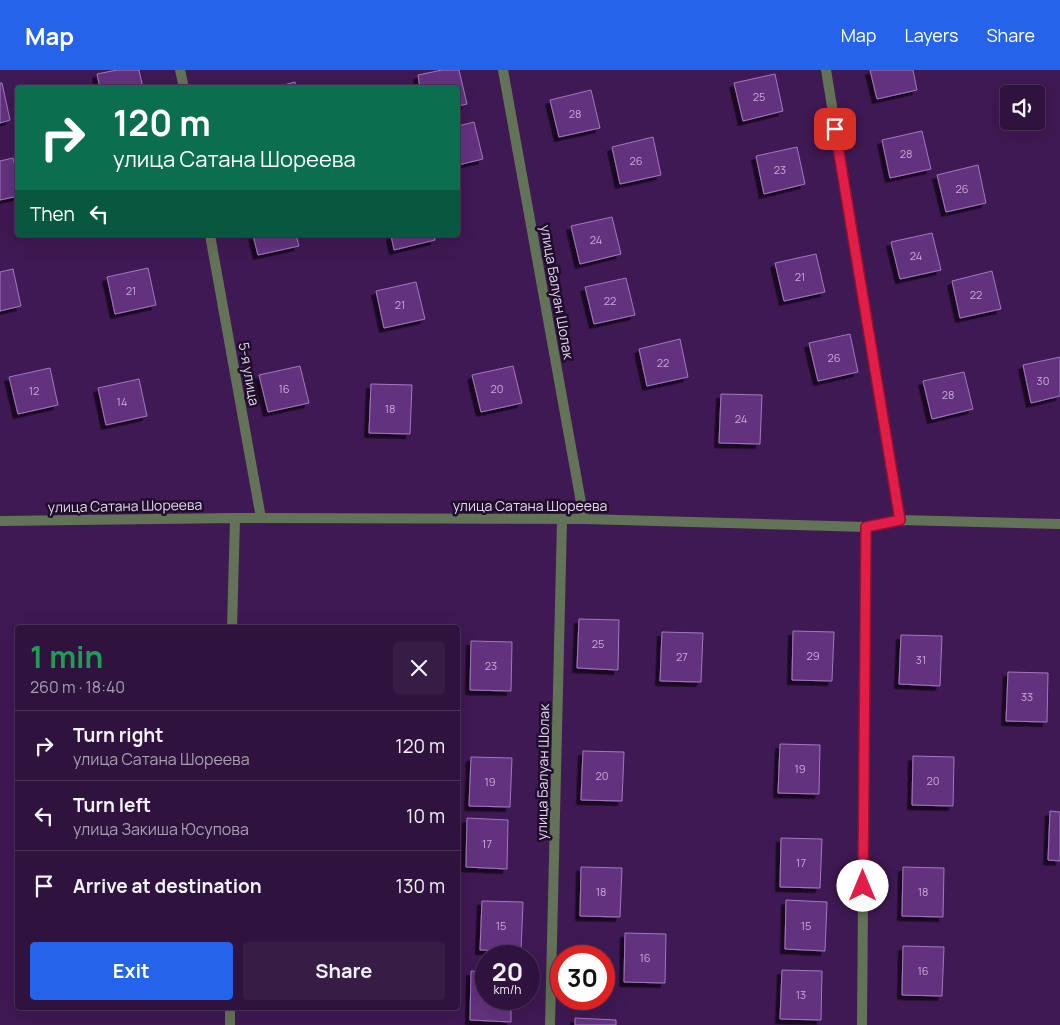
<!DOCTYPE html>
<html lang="en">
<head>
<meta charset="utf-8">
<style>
	body { margin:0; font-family:Manrope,sans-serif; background:#371c45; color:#f1f3f6; height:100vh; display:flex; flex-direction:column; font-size:19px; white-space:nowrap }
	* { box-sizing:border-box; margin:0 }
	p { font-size:16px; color:#a79eb0 }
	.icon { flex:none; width:28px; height:28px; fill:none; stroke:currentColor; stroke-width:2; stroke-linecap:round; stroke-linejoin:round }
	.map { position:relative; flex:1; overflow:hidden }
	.details { position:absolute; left:15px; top:555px; width:445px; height:385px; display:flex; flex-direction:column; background:#2f133e; border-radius:5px; box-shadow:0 5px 20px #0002,0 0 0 1px #4a3258 }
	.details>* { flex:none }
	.hud { position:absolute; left:15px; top:15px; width:445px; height:152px; border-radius:5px; box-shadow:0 5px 20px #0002,0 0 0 1px #4a3258; background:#0b6e4f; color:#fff; overflow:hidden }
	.tools { position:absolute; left:1000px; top:15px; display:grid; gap:10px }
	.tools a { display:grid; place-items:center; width:45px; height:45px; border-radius:5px; background:#2f133e; box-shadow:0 5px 20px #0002,0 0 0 1px #4a3258; font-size:25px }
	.speed { position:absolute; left:475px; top:875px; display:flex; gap:10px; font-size:25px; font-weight:700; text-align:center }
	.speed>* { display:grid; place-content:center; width:65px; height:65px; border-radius:50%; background:#2f133e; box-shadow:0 5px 20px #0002,0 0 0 1px #4a3258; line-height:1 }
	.speed small { font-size:12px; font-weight:400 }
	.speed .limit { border:8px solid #d22; background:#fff; color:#111 }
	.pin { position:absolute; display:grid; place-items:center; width:42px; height:42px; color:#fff; margin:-21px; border-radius:10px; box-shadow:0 2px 8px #0006 }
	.me { position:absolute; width:55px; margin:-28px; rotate:0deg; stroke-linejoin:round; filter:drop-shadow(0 0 4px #0008) }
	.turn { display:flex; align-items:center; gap:18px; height:105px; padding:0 15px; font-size:22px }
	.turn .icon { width:65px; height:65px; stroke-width:2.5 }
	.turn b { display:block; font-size:35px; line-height:42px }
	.then { display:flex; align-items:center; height:48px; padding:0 15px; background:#0003; gap:10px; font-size:19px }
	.round { display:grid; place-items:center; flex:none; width:52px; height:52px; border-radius:5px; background:#371c45 }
	.headline { display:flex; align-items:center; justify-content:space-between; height:85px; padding:0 15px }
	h1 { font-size:30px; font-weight:700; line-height:38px; color:#1e9e55 }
	.button { display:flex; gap:10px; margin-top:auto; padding:10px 15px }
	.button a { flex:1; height:58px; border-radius:5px; background:#2563eb; color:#fff; font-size:20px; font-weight:700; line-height:58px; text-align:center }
	.button a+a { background:#371c45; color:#f1f3f6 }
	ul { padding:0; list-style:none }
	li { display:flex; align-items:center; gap:15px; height:70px; padding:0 15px; border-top:1px solid #4a3258 }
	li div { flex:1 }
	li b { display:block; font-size:19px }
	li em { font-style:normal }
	header { display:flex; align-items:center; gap:30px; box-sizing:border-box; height:70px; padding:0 25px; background:#2563eb; color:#fff }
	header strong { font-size:24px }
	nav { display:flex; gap:28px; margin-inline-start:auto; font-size:18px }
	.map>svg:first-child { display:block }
	.building { fill:#64327f; stroke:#a179ba; filter:url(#shadow) }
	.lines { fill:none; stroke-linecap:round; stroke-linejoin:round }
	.street { stroke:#637357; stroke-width:10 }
	.route-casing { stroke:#92132f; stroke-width:12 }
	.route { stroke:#e11d48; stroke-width:9 }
	.labels { text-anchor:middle; stroke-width:5; stroke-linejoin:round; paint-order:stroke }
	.number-label { font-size:11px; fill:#c6aad8 }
	.street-label { font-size:14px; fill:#e7d2f5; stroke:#1e0e27 }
</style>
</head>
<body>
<header>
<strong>Map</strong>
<nav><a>Map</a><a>Layers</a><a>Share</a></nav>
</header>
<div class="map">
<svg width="1060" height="955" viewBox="0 0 1060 955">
	<defs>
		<filter id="shadow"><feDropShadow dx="-4.5" dy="4.5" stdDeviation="0" flood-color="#0009"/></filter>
	</defs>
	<rect width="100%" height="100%" fill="#3f1953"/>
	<!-- building -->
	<path class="building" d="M 117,0 L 139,0 L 143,18 L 100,18 L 97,4 Z
		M 442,0 L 459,0 L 467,34 L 458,36 L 458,18 L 420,18 L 418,5 Z
		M 870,0 L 913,0 L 917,20 L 877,29 Z
		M 775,4 L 783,41 L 743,51 L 734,13 Z
		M 295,12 L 296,18 L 272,18 Z
		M 0,13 L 2,13 L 10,50 L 0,53 Z
		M 591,20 L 600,58 L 559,67 L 550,30 Z
		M 474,52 L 483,89 L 458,95 L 458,56 Z
		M 922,61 L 931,99 L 890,108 L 882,70 Z
		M 653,67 L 661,105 L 620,114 L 612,77 Z
		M 797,77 L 805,114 L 764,124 L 756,86 Z
		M 13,88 L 18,109 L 18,126 L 0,130 L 0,91 Z
		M 978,95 L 986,133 L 946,142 L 937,105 Z
		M 612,147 L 621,184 L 580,194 L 571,156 Z
		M 932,163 L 941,200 L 900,209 L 891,172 Z
		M 253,165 L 296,165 L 299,176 L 258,185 Z
		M 391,165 L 434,165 L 435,170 L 394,180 Z
		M 816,184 L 825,222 L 784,231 L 775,193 Z
		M 148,198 L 156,235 L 115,244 L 107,207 Z
		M 13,199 L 21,236 L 0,241 L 0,202 Z
		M 992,201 L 1001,239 L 960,248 L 952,211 Z
		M 626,208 L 635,245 L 594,254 L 585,217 Z
		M 416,212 L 425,249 L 384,258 L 376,221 Z
		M 850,264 L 858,302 L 818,311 L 809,273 Z
		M 680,269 L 688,307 L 647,316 L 639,279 Z
		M 1060,287 L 1060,326 L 1031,333 L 1023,295 Z
		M 300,296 L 309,333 L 268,342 L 259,305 Z
		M 513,296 L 522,333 L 481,342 L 472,305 Z
		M 50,298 L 58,335 L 18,344 L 9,307 Z
		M 964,302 L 973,339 L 932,349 L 923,311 Z
		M 139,309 L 147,346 L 106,355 L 98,318 Z
		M 371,314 L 412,315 L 410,364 L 369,363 Z
		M 721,324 L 762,325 L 760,374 L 719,373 Z
		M 579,549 L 619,550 L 618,600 L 577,598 Z
		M 793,561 L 834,562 L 832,611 L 792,610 Z
		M 662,562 L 703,563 L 701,612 L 660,611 Z
		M 901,565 L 942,566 L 940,616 L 899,614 Z
		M 471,571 L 512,572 L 511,621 L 470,620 Z
		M 1008,602 L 1048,603 L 1047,652 L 1006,651 Z
		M 780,674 L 820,675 L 819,724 L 778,723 Z
		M 583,681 L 624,682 L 622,731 L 581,730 Z
		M 913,686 L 954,687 L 953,736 L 912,735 Z
		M 471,687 L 512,688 L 510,737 L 469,736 Z
		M 1050,741 L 1060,742 L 1060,791 L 1048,790 Z
		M 467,748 L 508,750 L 507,799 L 466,797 Z
		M 781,768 L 822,769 L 820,818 L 780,817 Z
		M 581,797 L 622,798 L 620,847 L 580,846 Z
		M 903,797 L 944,798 L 943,847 L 902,846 Z
		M 786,830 L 827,832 L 825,881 L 785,879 Z
		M 482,831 L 523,832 L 521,881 L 480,880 Z
		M 625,863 L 666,864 L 665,913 L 624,912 Z
		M 903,876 L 944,877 L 942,926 L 902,925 Z
		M 782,900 L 822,901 L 821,950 L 780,949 Z
		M 471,901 L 486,902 L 486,929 L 511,929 L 511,952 L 470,950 Z
		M 575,948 L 616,950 L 616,955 L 575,955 Z"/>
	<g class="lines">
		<!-- street -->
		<path class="street" d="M 180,0 L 184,18
			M 503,0 L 584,449
			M 826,0 L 900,450
			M 210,165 L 261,448
			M 0,451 L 235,448 L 584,449 L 866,457 L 900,450 L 1060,454
			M 232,558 L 235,448
			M 230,955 L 230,938
			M 550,955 L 562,451
			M 862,955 L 866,457"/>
	</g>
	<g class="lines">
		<!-- route casing -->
		<g class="route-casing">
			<path id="route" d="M 835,59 L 900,450 L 866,457 L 863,816"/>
		</g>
		<!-- route -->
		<use href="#route" class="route"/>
	</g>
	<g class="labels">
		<!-- number labels -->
		<g class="number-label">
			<text x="759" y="31">25</text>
			<text x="575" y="48">28</text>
			<text x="906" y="88">28</text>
			<text x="636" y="95">26</text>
			<text x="780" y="104">23</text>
			<text x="962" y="123">26</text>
			<text x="596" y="174">24</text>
			<text x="916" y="190">24</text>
			<text x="800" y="211">21</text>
			<text x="131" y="225">21</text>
			<text x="976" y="229">22</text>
			<text x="610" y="235">22</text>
			<text x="400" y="239">21</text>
			<text x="834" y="292">26</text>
			<text x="663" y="297">22</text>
			<text x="1043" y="315">30</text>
			<text x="284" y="323">16</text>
			<text x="497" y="323">20</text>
			<text x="34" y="325">12</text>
			<text x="948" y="329">28</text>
			<text x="122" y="336">14</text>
			<text x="390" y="343">18</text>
			<text x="741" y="353">24</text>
			<text x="598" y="578">25</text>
			<text x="813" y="590">29</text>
			<text x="682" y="591">27</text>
			<text x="921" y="594">31</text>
			<text x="491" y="600">23</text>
			<text x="1027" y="631">33</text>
			<text x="800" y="703">19</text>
			<text x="602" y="710">20</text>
			<text x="933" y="715">20</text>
			<text x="490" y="716">19</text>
			<text x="487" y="778">17</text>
			<text x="801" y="797">17</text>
			<text x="601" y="826">18</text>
			<text x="923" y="826">18</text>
			<text x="501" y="860">15</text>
			<text x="806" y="860">15</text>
			<text x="645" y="892">16</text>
			<text x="923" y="905">16</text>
			<text x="801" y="929">13</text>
		</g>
		<!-- street labels -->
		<g class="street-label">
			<text transform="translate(557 222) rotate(80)" y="5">улица Балуан Шолак</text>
			<text transform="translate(249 304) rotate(80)" y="5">5-я улица</text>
			<text transform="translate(125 436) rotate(-1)" y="5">улица Сатана Шореева</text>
			<text x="530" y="441">улица Сатана Шореева</text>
			<text transform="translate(543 702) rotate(-89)" y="5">улица Балуан Шолак</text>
		</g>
	</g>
</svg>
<div class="tools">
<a><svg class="icon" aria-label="sound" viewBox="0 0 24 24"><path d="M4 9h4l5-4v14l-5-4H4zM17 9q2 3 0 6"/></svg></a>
</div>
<div class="speed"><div>20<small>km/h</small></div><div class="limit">30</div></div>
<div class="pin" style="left:835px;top:59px;background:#d93025"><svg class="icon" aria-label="arrive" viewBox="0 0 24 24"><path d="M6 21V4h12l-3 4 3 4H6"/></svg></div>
<svg class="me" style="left:863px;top:816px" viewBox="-20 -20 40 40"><circle r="19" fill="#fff"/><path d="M0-13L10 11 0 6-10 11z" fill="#e11d48"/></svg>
<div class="hud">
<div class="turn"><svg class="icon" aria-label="right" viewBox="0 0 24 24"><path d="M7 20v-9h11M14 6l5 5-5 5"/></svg><div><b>120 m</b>улица Сатана Шореева</div></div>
<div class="then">Then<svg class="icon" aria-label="left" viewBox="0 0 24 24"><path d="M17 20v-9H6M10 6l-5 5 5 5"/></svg></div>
</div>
<section class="details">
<div class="headline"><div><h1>1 min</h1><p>260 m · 18:40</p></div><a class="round"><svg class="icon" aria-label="close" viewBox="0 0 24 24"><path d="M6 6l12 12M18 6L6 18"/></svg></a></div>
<ul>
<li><svg class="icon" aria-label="right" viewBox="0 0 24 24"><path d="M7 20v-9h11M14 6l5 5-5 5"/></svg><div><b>Turn right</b><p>улица Сатана Шореева</p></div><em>120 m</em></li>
<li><svg class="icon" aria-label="left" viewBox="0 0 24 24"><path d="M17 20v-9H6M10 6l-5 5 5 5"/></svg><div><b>Turn left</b><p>улица Закиша Юсупова</p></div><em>10 m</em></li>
<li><svg class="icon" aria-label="arrive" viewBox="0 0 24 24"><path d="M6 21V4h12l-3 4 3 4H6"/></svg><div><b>Arrive at destination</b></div><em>130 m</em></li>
</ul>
<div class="button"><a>Exit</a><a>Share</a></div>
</section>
</div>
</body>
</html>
